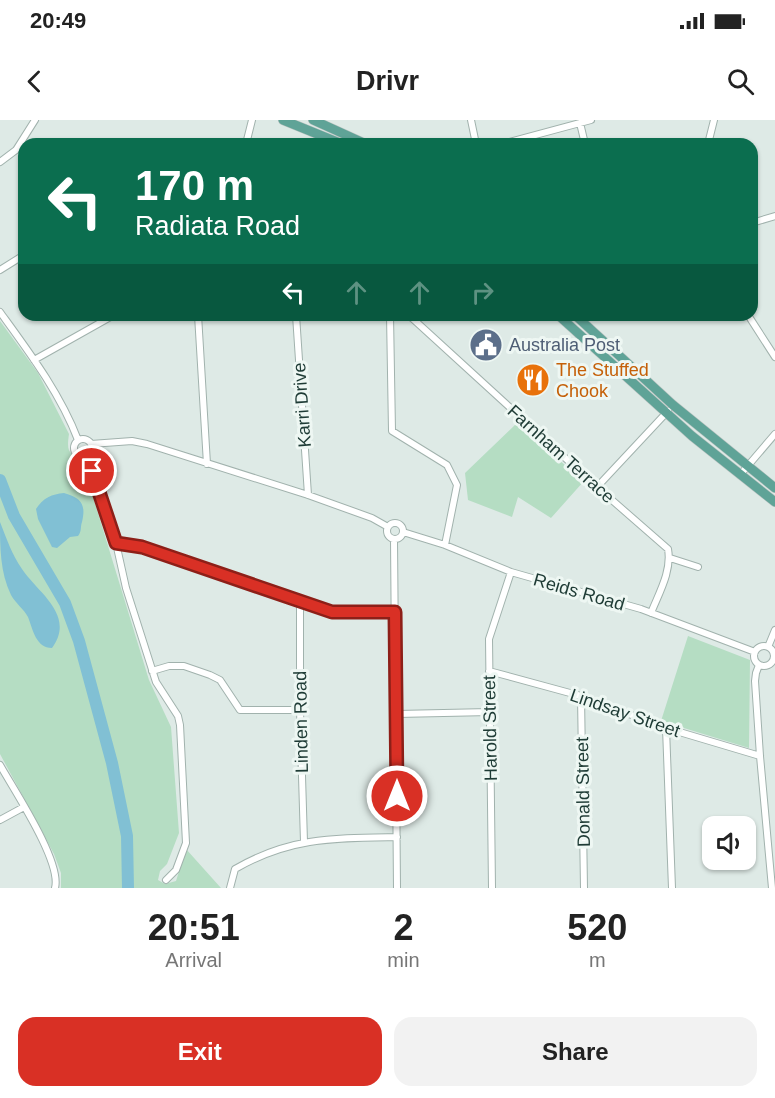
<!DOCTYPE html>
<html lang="en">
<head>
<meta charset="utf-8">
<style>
	body { margin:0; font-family:Arial,sans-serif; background:#f2f2f2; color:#222; height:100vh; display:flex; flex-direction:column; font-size:22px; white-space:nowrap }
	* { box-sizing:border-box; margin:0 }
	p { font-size:20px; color:#767676 }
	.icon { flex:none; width:33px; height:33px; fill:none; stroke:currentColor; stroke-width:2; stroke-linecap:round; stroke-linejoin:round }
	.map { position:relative; height:768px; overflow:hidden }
	.details { display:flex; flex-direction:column; background:#fff; flex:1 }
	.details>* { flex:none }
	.banner { position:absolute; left:18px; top:18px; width:740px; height:183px; border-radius:18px; box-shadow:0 2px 4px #0004; background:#0b6e4f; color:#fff; overflow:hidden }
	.buttons { position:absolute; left:702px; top:696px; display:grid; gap:12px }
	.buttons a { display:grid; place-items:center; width:54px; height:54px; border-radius:12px; background:#fff; box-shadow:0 2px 4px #0004; font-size:30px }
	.pin { position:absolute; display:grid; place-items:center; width:51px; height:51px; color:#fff; margin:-26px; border:3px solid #fff; border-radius:50%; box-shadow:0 2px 6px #0007 }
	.me { position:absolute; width:66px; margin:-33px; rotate:0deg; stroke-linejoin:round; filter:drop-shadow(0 0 4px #0008) }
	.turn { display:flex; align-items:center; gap:21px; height:126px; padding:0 18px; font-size:27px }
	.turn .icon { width:78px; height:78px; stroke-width:2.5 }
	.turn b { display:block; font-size:42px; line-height:51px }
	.lanes { display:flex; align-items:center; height:57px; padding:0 18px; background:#0003; justify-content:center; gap:30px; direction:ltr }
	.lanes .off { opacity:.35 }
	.eta { display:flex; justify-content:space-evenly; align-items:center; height:102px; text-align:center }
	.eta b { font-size:36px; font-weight:700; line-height:42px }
	.cta { display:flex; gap:12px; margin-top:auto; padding:12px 18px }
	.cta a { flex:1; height:69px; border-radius:18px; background:#d93025; color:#fff; font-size:24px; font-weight:700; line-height:69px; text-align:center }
	.cta a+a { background:#f2f2f2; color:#222 }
	.status { display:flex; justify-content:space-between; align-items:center; height:42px; padding:0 30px; background:#fff; direction:ltr }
	.status svg { height:16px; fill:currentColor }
	header { display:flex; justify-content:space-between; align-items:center; height:78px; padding:0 18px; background:#fff; font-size:27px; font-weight:700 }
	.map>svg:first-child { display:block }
	.green { fill:#b5ddc3 }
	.water { fill:#81c0d4 }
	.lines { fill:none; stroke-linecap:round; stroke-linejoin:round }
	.river { stroke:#81c0d4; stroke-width:12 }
	.street-casing { stroke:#a1b2ad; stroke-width:8 }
	.primary-casing { stroke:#bcc4c2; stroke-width:10 }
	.street { stroke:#fff; stroke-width:6 }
	.primary { stroke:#5fa397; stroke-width:9 }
	.route-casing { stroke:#8d1f18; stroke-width:15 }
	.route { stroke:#d93025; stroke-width:10 }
	.labels { text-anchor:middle; stroke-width:6; stroke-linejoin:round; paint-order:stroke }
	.service-label { font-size:18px; fill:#4e5e75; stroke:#eef7f3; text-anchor:start }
	.food-label { font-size:18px; fill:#c56008; stroke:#eef7f3; text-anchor:start }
	.street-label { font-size:18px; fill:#1e3b35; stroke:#eef7f3 }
</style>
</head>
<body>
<div class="status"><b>20:49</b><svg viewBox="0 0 49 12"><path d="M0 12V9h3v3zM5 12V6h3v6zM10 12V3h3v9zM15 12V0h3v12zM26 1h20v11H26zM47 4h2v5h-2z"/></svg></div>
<header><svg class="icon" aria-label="back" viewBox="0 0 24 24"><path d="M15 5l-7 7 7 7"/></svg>Drivr<svg class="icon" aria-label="search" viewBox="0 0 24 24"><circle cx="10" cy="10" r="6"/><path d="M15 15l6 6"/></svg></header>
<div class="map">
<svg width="775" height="768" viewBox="0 0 775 768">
	<rect width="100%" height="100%" fill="#deeae6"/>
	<!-- green -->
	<path class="green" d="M 0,201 L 38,253 L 69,314 C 66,335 70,331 83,344 L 149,560 L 171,607 L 179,713 L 167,744 L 160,751 L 158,760 L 165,764 L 176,761 L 186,729 L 221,768 L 61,768 L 61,753 L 54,734 L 0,634 Z
		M 516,304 L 584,361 L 551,398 L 518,377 L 512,397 L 468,380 L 465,353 Z
		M 688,516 L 750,540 L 749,628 L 661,601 Z"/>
	<!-- water -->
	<path class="water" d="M 64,373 C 82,378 86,385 82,402 C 80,408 82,411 78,416 L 70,417 L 57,428 L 52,427 L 38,399 L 36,389 C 43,378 52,374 64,373 Z
		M 0,402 C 6,417 12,435 22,449 C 38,473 76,495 52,528 C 36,528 33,510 28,497 C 24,489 16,484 11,475 C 0,452 0,427 0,402 Z"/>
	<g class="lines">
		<!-- river -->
		<path class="river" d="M 0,360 L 14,396 L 65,483 L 79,521 L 112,643 L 127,716 L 128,768"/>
		<!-- street casing -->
		<g class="street-casing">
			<path id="street" d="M 471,0 L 476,24
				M 580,3 L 585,24
				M 246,24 L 252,0
				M 502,24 L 591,0
				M 708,24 L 714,0
				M 0,42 L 16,30 L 35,0
				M 752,103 L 775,96
				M 0,150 L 24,135
				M 0,192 C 29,232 60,273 78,320
				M 198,195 L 207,344
				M 296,195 L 308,375
				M 390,195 L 392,311 L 447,345 L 457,365 L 445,425
				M 404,195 L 412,198 L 597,367 L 668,429 C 672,451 659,473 651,493
				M 748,195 L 775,237
				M 296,197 L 362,195
				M 34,240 L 114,195
				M74 328a9 9 0 1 1 18 0a9 9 0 1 1-18 0Z
				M 91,324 L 132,321 L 147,324 L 308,375 L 372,398 L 388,407
				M 87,336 L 116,423 L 126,468 L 156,562 L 178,596 L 180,605 L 186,723 L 176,750 L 166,760
				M 740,355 L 775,314
				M 597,367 L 668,291
				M387 411a8 8 0 1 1 16 0a8 8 0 1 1-16 0Z
				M 403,412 L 445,425 L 511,452 L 641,489 L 755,532
				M 394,419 L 397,768
				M 116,423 L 142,427 L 332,492 L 395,492
				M 670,438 L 698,447
				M 300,483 L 300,590 L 304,722
				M754 536a10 10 0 1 1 20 0a10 10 0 1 1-20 0Z
				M 768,527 L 775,510
				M 759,545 L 756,553 L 755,561 L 760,636 L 772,768
				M 152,551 L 169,546 L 184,546 L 210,555 L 220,560 L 240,590 L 300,590
				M 489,551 L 581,576 L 666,608 L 760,636
				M 581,576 L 584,768
				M 397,594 L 490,592
				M 666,608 L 672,768
				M 0,645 C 14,670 62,742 55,768
				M 0,700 L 24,687
				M 230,768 L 235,749 C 290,717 335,718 397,717
				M 492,768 L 489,519 L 511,452"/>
		</g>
		<!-- primary casing -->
		<g class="primary-casing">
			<path id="primary" d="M 283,0 L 342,24
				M 313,0 L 366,24
				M 558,195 L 692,316 L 775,382
				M 575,195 L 673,285 L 775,368"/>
		</g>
		<!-- street -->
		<use href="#street" class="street"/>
		<!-- primary -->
		<use href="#primary" class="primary"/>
	</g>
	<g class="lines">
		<!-- route casing -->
		<g class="route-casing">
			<path id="route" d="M 92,351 L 116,423 L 142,427 L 332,492 L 395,492 L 397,676"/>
		</g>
		<!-- route -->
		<use href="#route" class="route"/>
	</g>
	<!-- icons -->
	<defs>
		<g id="civic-disc" transform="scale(1.725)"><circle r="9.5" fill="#5c6f8a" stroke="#eef7f3"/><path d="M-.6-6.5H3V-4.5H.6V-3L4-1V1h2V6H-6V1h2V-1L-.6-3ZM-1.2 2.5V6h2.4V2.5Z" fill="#fff"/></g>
		<g id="restaurant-disc" transform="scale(1.725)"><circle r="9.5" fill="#e8710a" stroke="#eef7f3"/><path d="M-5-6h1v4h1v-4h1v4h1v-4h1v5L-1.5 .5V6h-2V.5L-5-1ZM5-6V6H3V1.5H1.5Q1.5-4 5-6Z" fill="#fff"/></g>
	</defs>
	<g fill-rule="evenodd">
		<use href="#civic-disc" x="486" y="225"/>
		<use href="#restaurant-disc" x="533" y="260"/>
	</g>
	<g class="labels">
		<!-- service labels -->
		<g class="service-label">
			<text x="509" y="231">Australia Post</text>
		</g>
		<!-- food labels -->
		<g class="food-label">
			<text x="556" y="256">The Stuffed<tspan x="556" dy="21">Chook</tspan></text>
		</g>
		<!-- street labels -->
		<g class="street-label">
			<text transform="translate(302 285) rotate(-94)" y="6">Karri Drive</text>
			<text transform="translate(561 334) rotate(42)" y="6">Farnham Terrace</text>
			<text transform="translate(579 472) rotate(16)" y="6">Reids Road</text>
			<text transform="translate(625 593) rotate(19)" y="6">Lindsay Street</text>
			<text transform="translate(301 602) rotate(-91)" y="6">Linden Road</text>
			<text transform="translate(490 608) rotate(-91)" y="6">Harold Street</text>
			<text transform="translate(583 672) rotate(-91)" y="6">Donald Street</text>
		</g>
	</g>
</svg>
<div class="buttons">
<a><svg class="icon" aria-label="sound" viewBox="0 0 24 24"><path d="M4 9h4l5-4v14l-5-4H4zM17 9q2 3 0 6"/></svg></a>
</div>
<div class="pin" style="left:92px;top:351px;background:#d93025"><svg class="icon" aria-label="arrive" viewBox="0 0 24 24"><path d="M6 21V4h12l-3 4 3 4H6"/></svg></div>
<svg class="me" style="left:397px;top:676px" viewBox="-20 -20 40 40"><circle r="17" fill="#d93025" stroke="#fff" stroke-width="3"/><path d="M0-11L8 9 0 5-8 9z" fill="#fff"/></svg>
<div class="banner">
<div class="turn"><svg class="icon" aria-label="left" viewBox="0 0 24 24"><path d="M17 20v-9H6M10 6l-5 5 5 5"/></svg><div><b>170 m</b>Radiata Road</div></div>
<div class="lanes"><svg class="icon" aria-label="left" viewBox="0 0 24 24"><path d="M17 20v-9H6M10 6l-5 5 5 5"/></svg><svg class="icon off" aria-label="ahead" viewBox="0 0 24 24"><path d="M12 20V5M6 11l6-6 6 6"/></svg><svg class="icon off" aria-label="ahead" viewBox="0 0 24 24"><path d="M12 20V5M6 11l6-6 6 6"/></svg><svg class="icon off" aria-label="right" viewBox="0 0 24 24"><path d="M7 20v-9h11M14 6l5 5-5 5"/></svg></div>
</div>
</div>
<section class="details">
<div class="eta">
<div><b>20:51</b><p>Arrival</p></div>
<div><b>2</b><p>min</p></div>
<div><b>520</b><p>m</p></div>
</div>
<div class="cta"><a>Exit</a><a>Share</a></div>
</section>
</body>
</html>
